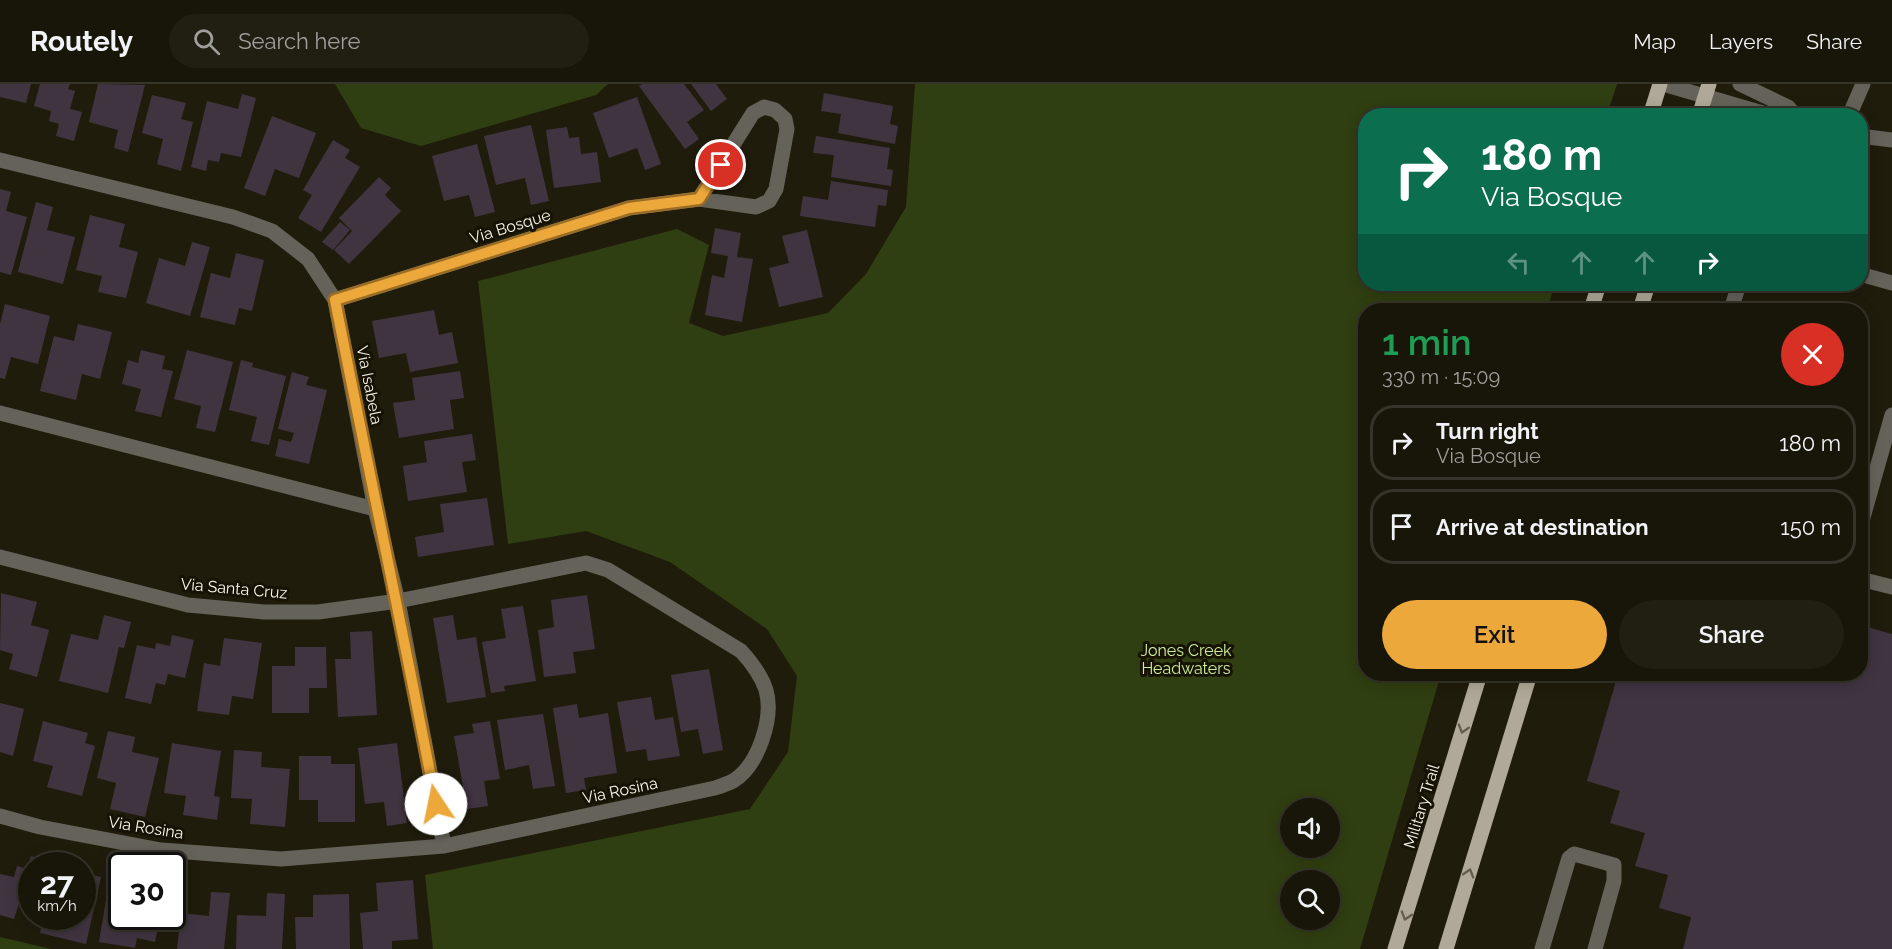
<!DOCTYPE html>
<html lang="en">
<head>
<meta charset="utf-8">
<style>
	body { margin:0; font-family:Raleway,sans-serif; background:#211e12; color:#f1f3f6; height:100vh; display:flex; flex-direction:column; font-size:22px; white-space:nowrap }
	* { box-sizing:border-box; margin:0 }
	p { font-size:20px; color:#9f9f9c }
	.icon { flex:none; width:33px; height:33px; fill:none; stroke:currentColor; stroke-width:2; stroke-linecap:round; stroke-linejoin:round }
	.map { position:relative; flex:1; overflow:hidden }
	.drawer { position:absolute; left:1358px; top:219px; width:510px; height:378px; display:flex; flex-direction:column; background:#181509; border-radius:24px; box-shadow:0 3px 15px #0003,0 0 0 2px #36342a }
	.drawer>* { flex:none }
	.guide { position:absolute; left:1358px; top:24px; width:510px; height:183px; border-radius:24px; box-shadow:0 3px 15px #0003,0 0 0 2px #36342a; background:#0b6e4f; color:#fff; overflow:hidden }
	.fabs { position:absolute; left:1280px; top:714px; display:grid; gap:12px }
	.fabs a { display:grid; place-items:center; width:60px; height:60px; border-radius:50%; background:#181509; box-shadow:0 3px 15px #0003,0 0 0 2px #36342a; font-size:30px }
	.speed { position:absolute; left:18px; top:768px; display:flex; gap:12px; font-size:30px; font-weight:700; text-align:center }
	.speed>* { display:grid; place-content:center; width:78px; height:78px; border-radius:50%; background:#181509; box-shadow:0 3px 15px #0003,0 0 0 2px #36342a; line-height:1 }
	.speed small { font-size:15px; font-weight:400 }
	.speed .limit { border:3px solid #111; border-radius:9px; background:#fff; color:#111 }
	.pin { position:absolute; display:grid; place-items:center; width:51px; height:51px; color:#fff; margin:-26px; border:3px solid #fff; border-radius:50%; box-shadow:0 2px 6px #0007 }
	.me { position:absolute; width:66px; margin:-33px; rotate:349deg; stroke-linejoin:round; filter:drop-shadow(0 0 4px #0008) }
	.turn { display:flex; align-items:center; gap:21px; height:126px; padding:0 24px; font-size:27px }
	.turn .icon { width:78px; height:78px; stroke-width:2.5 }
	.turn b { display:block; font-size:42px; line-height:51px }
	.lanes { display:flex; align-items:center; height:57px; padding:0 24px; background:#0003; justify-content:center; gap:30px; direction:ltr }
	.lanes .off { opacity:.35 }
	.round { display:grid; place-items:center; flex:none; width:63px; height:63px; border-radius:32px; background:#211e12 }
	.headline { display:flex; align-items:center; justify-content:space-between; height:102px; padding:0 24px }
	h1 { font-size:36px; font-weight:600; line-height:45px; color:#1e9e55 }
	.primary-button { display:flex; gap:12px; margin-top:auto; padding:12px 24px }
	.primary-button a { flex:1; height:69px; border-radius:36px; background:#eda83b; color:#111; font-size:24px; font-weight:600; line-height:69px; text-align:center }
	.primary-button a+a { background:#211e12; color:#f1f3f6 }
	ul { padding:0; list-style:none }
	li { display:flex; align-items:center; gap:18px; height:75px; margin:0 12px 9px; padding:0 12px; border:3px solid #36342a; border-radius:24px }
	li div { flex:1 }
	li b { display:block; font-size:22px }
	li em { font-style:normal }
	header { display:flex; align-items:center; gap:36px; box-sizing:border-box; height:84px; padding:0 30px; background:#181509; border-bottom:2px solid #36342a }
	header strong { font-size:28px }
	nav { display:flex; gap:33px; margin-inline-start:auto; font-size:21px }
	.search { width:420px; height:54px; background:#211e12; display:flex; align-items:center; gap:15px; box-sizing:border-box; padding:0 21px; border-radius:33px; color:#9f9f9c; font-size:22px }
	.map>svg:first-child { display:block }
	.green { fill:#303f11; fill-rule:evenodd }
	.building { fill:#413441 }
	.lines { fill:none; stroke-linecap:round; stroke-linejoin:round }
	.minor { stroke:#65625a; stroke-width:15 }
	.major { stroke:#b0a999; stroke-width:15 }
	.oneway { stroke:#645e4e }
	.route-casing { stroke:#9a6d26; stroke-width:15 }
	.route { stroke:#eda83b; stroke-width:10 }
	.labels { text-anchor:middle; stroke-width:6; stroke-linejoin:round; paint-order:stroke }
	.street-label { font-size:16px; fill:#f8f5eb; stroke:#171304 }
	.park-label { font-size:16px; fill:#ceed9b; stroke:#171304 }
</style>
</head>
<body>
<header>
<strong>Routely</strong>
<div class="search"><svg class="icon" aria-label="search" viewBox="0 0 24 24"><circle cx="10" cy="10" r="6"/><path d="M15 15l6 6"/></svg>Search here</div>
<nav><a>Map</a><a>Layers</a><a>Share</a></nav>
</header>
<div class="map">
<svg width="1892" height="865" viewBox="0 0 1892 865">
	<rect width="100%" height="100%" fill="#201c0c"/>
	<!-- green -->
	<path class="green" d="M 335,0 L 608,0 L 596,11 L 421,62 L 361,44 Z
		M 915,0 L 1617,0 L 1607,31 L 1365,32 L 1365,200 L 1555,200 L 1547,226 L 1365,226 L 1365,590 L 1441,590 L 1360,865 L 433,865 L 425,791 L 750,725 L 788,668 L 797,592 L 767,545 L 670,478 L 586,447 L 508,460 L 478,197 L 677,145 L 709,161 L 689,239 L 723,252 L 828,229 L 866,190 L 906,123 ZM 1290,724 L 1329,724 L 1329,764 L 1290,764 ZM 1290,796 L 1329,796 L 1329,836 L 1290,836 Z
		M 0,853 L 51,865 L 0,865 Z"/>
	<!-- building -->
	<path class="building" d="M 0,0 L 31,0 L 26,19 L 0,13 Z
		M 40,0 L 70,0 L 68,5 L 75,7 L 70,25 L 82,28 L 74,57 L 56,52 L 59,40 L 49,37 L 51,27 L 34,22 Z
		M 98,0 L 145,1 L 128,68 L 114,64 L 118,46 L 89,38 Z
		M 642,0 L 684,0 L 704,26 L 687,38 L 699,55 L 685,65 L 639,2 Z
		M 691,0 L 716,0 L 727,15 L 711,27 Z
		M 824,9 L 893,22 L 890,40 L 898,42 L 895,60 L 838,49 L 841,30 L 821,27 Z
		M 242,10 L 256,14 L 241,73 L 221,69 L 219,78 L 208,76 L 206,87 L 191,83 L 207,17 L 238,25 Z
		M 152,11 L 186,19 L 181,35 L 193,38 L 181,87 L 157,80 L 163,55 L 142,49 Z
		M 637,13 L 661,80 L 645,86 L 637,64 L 609,74 L 593,29 Z
		M 272,32 L 316,49 L 299,94 L 275,85 L 265,112 L 244,104 Z
		M 531,41 L 549,117 L 531,121 L 525,94 L 496,101 L 484,52 Z
		M 567,43 L 569,54 L 579,53 L 581,70 L 597,68 L 601,98 L 554,104 L 546,46 Z
		M 816,52 L 890,64 L 887,85 L 893,86 L 891,102 L 831,93 L 834,71 L 813,69 Z
		M 333,56 L 350,66 L 345,74 L 360,83 L 321,148 L 298,134 L 312,111 L 303,106 Z
		M 477,60 L 495,128 L 475,133 L 469,111 L 444,117 L 432,72 Z
		M 1860,86 L 1867,88 L 1861,112 L 1860,111 Z
		M 379,93 L 391,104 L 385,111 L 401,127 L 349,180 L 334,166 L 352,147 L 339,134 Z
		M 831,97 L 888,106 L 886,122 L 878,121 L 875,143 L 800,132 L 803,112 L 828,116 Z
		M 0,105 L 11,108 L 6,127 L 27,133 L 11,191 L 0,188 Z
		M 36,118 L 53,123 L 47,146 L 75,153 L 63,200 L 18,188 Z
		M 90,131 L 125,140 L 119,163 L 138,168 L 126,214 L 98,208 L 102,192 L 76,186 Z
		M 340,138 L 350,146 L 333,166 L 322,158 Z
		M 715,144 L 741,149 L 737,173 L 753,175 L 742,238 L 705,231 L 712,191 L 724,194 L 728,172 L 711,169 Z
		M 807,146 L 823,213 L 779,223 L 769,184 L 789,179 L 782,152 Z
		M 192,158 L 210,163 L 190,232 L 146,219 L 159,174 L 185,182 Z
		M 236,169 L 264,176 L 252,227 L 239,224 L 235,241 L 200,233 L 211,189 L 230,194 Z
		M 5,220 L 50,232 L 38,280 L 11,273 L 5,295 L 0,294 L 0,240 Z
		M 434,226 L 439,251 L 452,248 L 458,279 L 410,288 L 406,269 L 379,274 L 372,237 Z
		M 78,240 L 112,248 L 100,295 L 82,290 L 76,316 L 40,307 L 54,252 L 74,257 Z
		M 141,266 L 165,272 L 162,285 L 173,287 L 161,333 L 135,327 L 141,305 L 122,300 L 128,276 L 138,279 Z
		M 187,266 L 233,278 L 215,348 L 196,344 L 201,322 L 174,315 Z
		M 241,276 L 253,279 L 252,283 L 286,292 L 269,361 L 251,357 L 257,333 L 229,326 Z
		M 460,287 L 464,314 L 450,316 L 454,345 L 399,354 L 393,319 L 415,316 L 412,294 Z
		M 292,288 L 309,293 L 306,301 L 327,306 L 309,380 L 275,372 L 279,355 L 291,358 L 294,349 L 278,345 Z
		M 472,350 L 476,376 L 462,378 L 467,408 L 408,417 L 403,382 L 427,378 L 424,357 Z
		M 487,414 L 494,461 L 418,473 L 415,453 L 444,448 L 440,420 Z
		M 1,509 L 37,518 L 31,541 L 49,546 L 37,593 L 9,585 L 13,570 L 0,566 Z
		M 587,511 L 595,565 L 573,568 L 576,589 L 544,593 L 538,546 L 554,543 L 551,516 Z
		M 523,522 L 536,597 L 504,602 L 505,607 L 491,609 L 482,558 L 506,554 L 501,525 Z
		M 104,531 L 131,538 L 124,564 L 119,563 L 108,609 L 59,597 L 71,550 L 98,556 Z
		M 453,531 L 457,556 L 476,553 L 486,613 L 447,619 L 433,534 Z
		M 1860,541 L 1892,550 L 1892,865 L 1683,865 L 1691,833 L 1659,824 L 1668,791 L 1635,782 L 1645,749 L 1610,739 L 1620,707 L 1587,697 L 1618,590 L 1860,590 Z
		M 372,547 L 377,631 L 338,633 L 335,575 L 351,575 L 350,548 Z
		M 172,551 L 194,556 L 185,594 L 168,590 L 165,601 L 156,599 L 151,620 L 125,614 L 137,561 L 155,565 L 156,559 L 170,562 Z
		M 224,554 L 262,559 L 253,615 L 232,612 L 229,631 L 197,627 L 204,579 L 220,582 Z
		M 295,563 L 326,563 L 327,604 L 309,604 L 309,629 L 272,629 L 272,582 L 295,582 Z
		M 709,585 L 723,666 L 703,670 L 698,645 L 681,648 L 671,591 Z
		M 651,613 L 655,636 L 673,633 L 680,672 L 648,677 L 646,665 L 626,668 L 617,618 Z
		M 0,619 L 24,625 L 13,672 L 0,668 Z
		M 577,620 L 579,634 L 608,629 L 617,689 L 584,694 L 586,706 L 566,709 L 553,624 Z
		M 543,630 L 555,702 L 533,705 L 529,681 L 505,686 L 497,636 Z
		M 43,637 L 88,649 L 85,659 L 95,662 L 82,712 L 47,703 L 53,682 L 33,677 Z
		M 490,637 L 500,695 L 484,697 L 488,722 L 467,725 L 454,652 L 474,649 L 472,640 Z
		M 108,647 L 135,653 L 132,668 L 159,674 L 145,733 L 110,725 L 116,699 L 97,694 Z
		M 172,659 L 221,667 L 214,712 L 220,713 L 217,736 L 183,731 L 186,712 L 164,709 Z
		M 397,659 L 407,739 L 387,742 L 384,718 L 365,720 L 358,664 Z
		M 234,666 L 262,668 L 261,683 L 290,685 L 285,743 L 250,740 L 252,715 L 231,714 Z
		M 299,672 L 331,672 L 331,680 L 355,680 L 355,738 L 318,738 L 318,716 L 299,716 Z
		M 31,772 L 48,777 L 47,782 L 32,782 L 32,822 L 19,819 L 14,835 L 0,831 L 0,790 L 14,793 L 17,782 L 27,785 Z
		M 84,789 L 101,793 L 86,860 L 40,849 L 44,832 L 82,832 Z
		M 413,796 L 418,855 L 392,857 L 392,865 L 363,865 L 360,829 L 378,827 L 376,799 Z
		M 211,808 L 230,809 L 224,865 L 177,865 L 181,829 L 209,832 Z
		M 267,809 L 285,810 L 282,865 L 236,865 L 237,831 L 266,832 Z
		M 349,810 L 350,865 L 296,865 L 295,833 L 313,833 L 313,811 Z
		M 106,816 L 122,819 L 122,832 L 160,832 L 155,858 L 137,854 L 135,864 L 99,858 Z"/>
	<g class="lines">
		<!-- minor -->
		<path class="minor" d="M 1663,0 L 1773,32
			M 1740,0 L 1788,23 L 1796,32
			M 1849,32 L 1863,0
			M 1860,52 L 1892,56
			M 0,76 L 233,133 L 272,147 L 308,175 L 335,216 L 375,425 L 398,517 L 444,762
			M 1860,190 L 1892,199
			M 335,216 L 629,124 L 699,115 L 756,123 L 769,117 L 776,105 L 787,45 L 785,35 L 775,26 L 764,23 L 753,29 L 699,115
			M 1731,226 L 1739,200
			M 0,329 L 375,425
			M 1860,444 L 1892,331
			M 0,473 L 188,521 L 264,528 L 318,528 L 398,517 L 586,479 L 608,486 L 741,567 C 752,579 761,591 766,606 C 774,634 758,682 733,697 C 727,700 721,702 715,704 L 444,762 L 281,775 L 161,766 L 40,743 L 0,732
			M 1860,495 L 1892,503
			M 1542,865 L 1569,774 L 1574,770 L 1614,781 L 1614,797 L 1595,865"/>
		<!-- major -->
		<path class="major" d="M 1650,32 L 1660,0
			M 1699,32 L 1709,0
			M 1591,226 L 1599,200
			M 1640,226 L 1648,200
			M 1395,865 L 1480,590
			M 1446,865 L 1530,590"/>
	</g>
	<!-- one-way arrows -->
	<defs><path id="oneway-chevron" d="M-2-3.5L2.5 0L-2 3.5" fill="none" stroke-width="1.6" stroke-linecap="round" stroke-linejoin="round" transform="scale(1.5)"/></defs>
	<g class="oneway">
		<use href="#oneway-chevron" transform="translate(1463 645) rotate(107)"/>
		<use href="#oneway-chevron" transform="translate(1469 789) rotate(-73)"/>
		<use href="#oneway-chevron" transform="translate(1406 832) rotate(107)"/>
	</g>
	<g class="lines">
		<!-- route casing -->
		<g class="route-casing">
			<path id="route" d="M 436,720 C 404,551 368,384 335,216 L 629,124 L 699,115 L 721,81"/>
		</g>
		<!-- route -->
		<use href="#route" class="route"/>
	</g>
	<g class="labels">
		<!-- street labels -->
		<g class="street-label">
			<text transform="translate(510 142) rotate(-17)" y="6">Via Bosque</text>
			<text transform="translate(370 301) rotate(79)" y="6">Via Isabela</text>
			<text transform="translate(234 504) rotate(5)" y="6">Via Santa Cruz</text>
			<text transform="translate(620 706) rotate(-12)" y="6">Via Rosina</text>
			<text transform="translate(1421 722) rotate(-73)" y="6">Military Trail</text>
			<text transform="translate(146 743) rotate(9)" y="6">Via Rosina</text>
		</g>
		<!-- park labels -->
		<g class="park-label">
			<text x="1186" y="572">Jones Creek<tspan x="1186" dy="18">Headwaters</tspan></text>
		</g>
	</g>
</svg>
<div class="fabs">
<a><svg class="icon" aria-label="sound" viewBox="0 0 24 24"><path d="M4 9h4l5-4v14l-5-4H4zM17 9q2 3 0 6"/></svg></a>
<a><svg class="icon" aria-label="search" viewBox="0 0 24 24"><circle cx="10" cy="10" r="6"/><path d="M15 15l6 6"/></svg></a>
</div>
<div class="speed"><div>27<small>km/h</small></div><div class="limit">30</div></div>
<div class="pin" style="left:721px;top:81px;background:#d93025"><svg class="icon" aria-label="arrive" viewBox="0 0 24 24"><path d="M6 21V4h12l-3 4 3 4H6"/></svg></div>
<svg class="me" style="left:436px;top:720px" viewBox="-20 -20 40 40"><circle r="19" fill="#fff"/><path d="M0-13L10 11 0 6-10 11z" fill="#eda83b"/></svg>
<div class="guide">
<div class="turn"><svg class="icon" aria-label="right" viewBox="0 0 24 24"><path d="M7 20v-9h11M14 6l5 5-5 5"/></svg><div><b>180 m</b>Via Bosque</div></div>
<div class="lanes"><svg class="icon off" aria-label="left" viewBox="0 0 24 24"><path d="M17 20v-9H6M10 6l-5 5 5 5"/></svg><svg class="icon off" aria-label="ahead" viewBox="0 0 24 24"><path d="M12 20V5M6 11l6-6 6 6"/></svg><svg class="icon off" aria-label="ahead" viewBox="0 0 24 24"><path d="M12 20V5M6 11l6-6 6 6"/></svg><svg class="icon" aria-label="right" viewBox="0 0 24 24"><path d="M7 20v-9h11M14 6l5 5-5 5"/></svg></div>
</div>
<section class="drawer">
<div class="headline"><div><h1>1 min</h1><p>330 m · 15:09</p></div><a class="round" style="background:#d93025;color:#fff"><svg class="icon" aria-label="close" viewBox="0 0 24 24"><path d="M6 6l12 12M18 6L6 18"/></svg></a></div>
<ul>
<li><svg class="icon" aria-label="right" viewBox="0 0 24 24"><path d="M7 20v-9h11M14 6l5 5-5 5"/></svg><div><b>Turn right</b><p>Via Bosque</p></div><em>180 m</em></li>
<li><svg class="icon" aria-label="arrive" viewBox="0 0 24 24"><path d="M6 21V4h12l-3 4 3 4H6"/></svg><div><b>Arrive at destination</b></div><em>150 m</em></li>
</ul>
<div class="primary-button"><a>Exit</a><a>Share</a></div>
</section>
</div>
</body>
</html>
